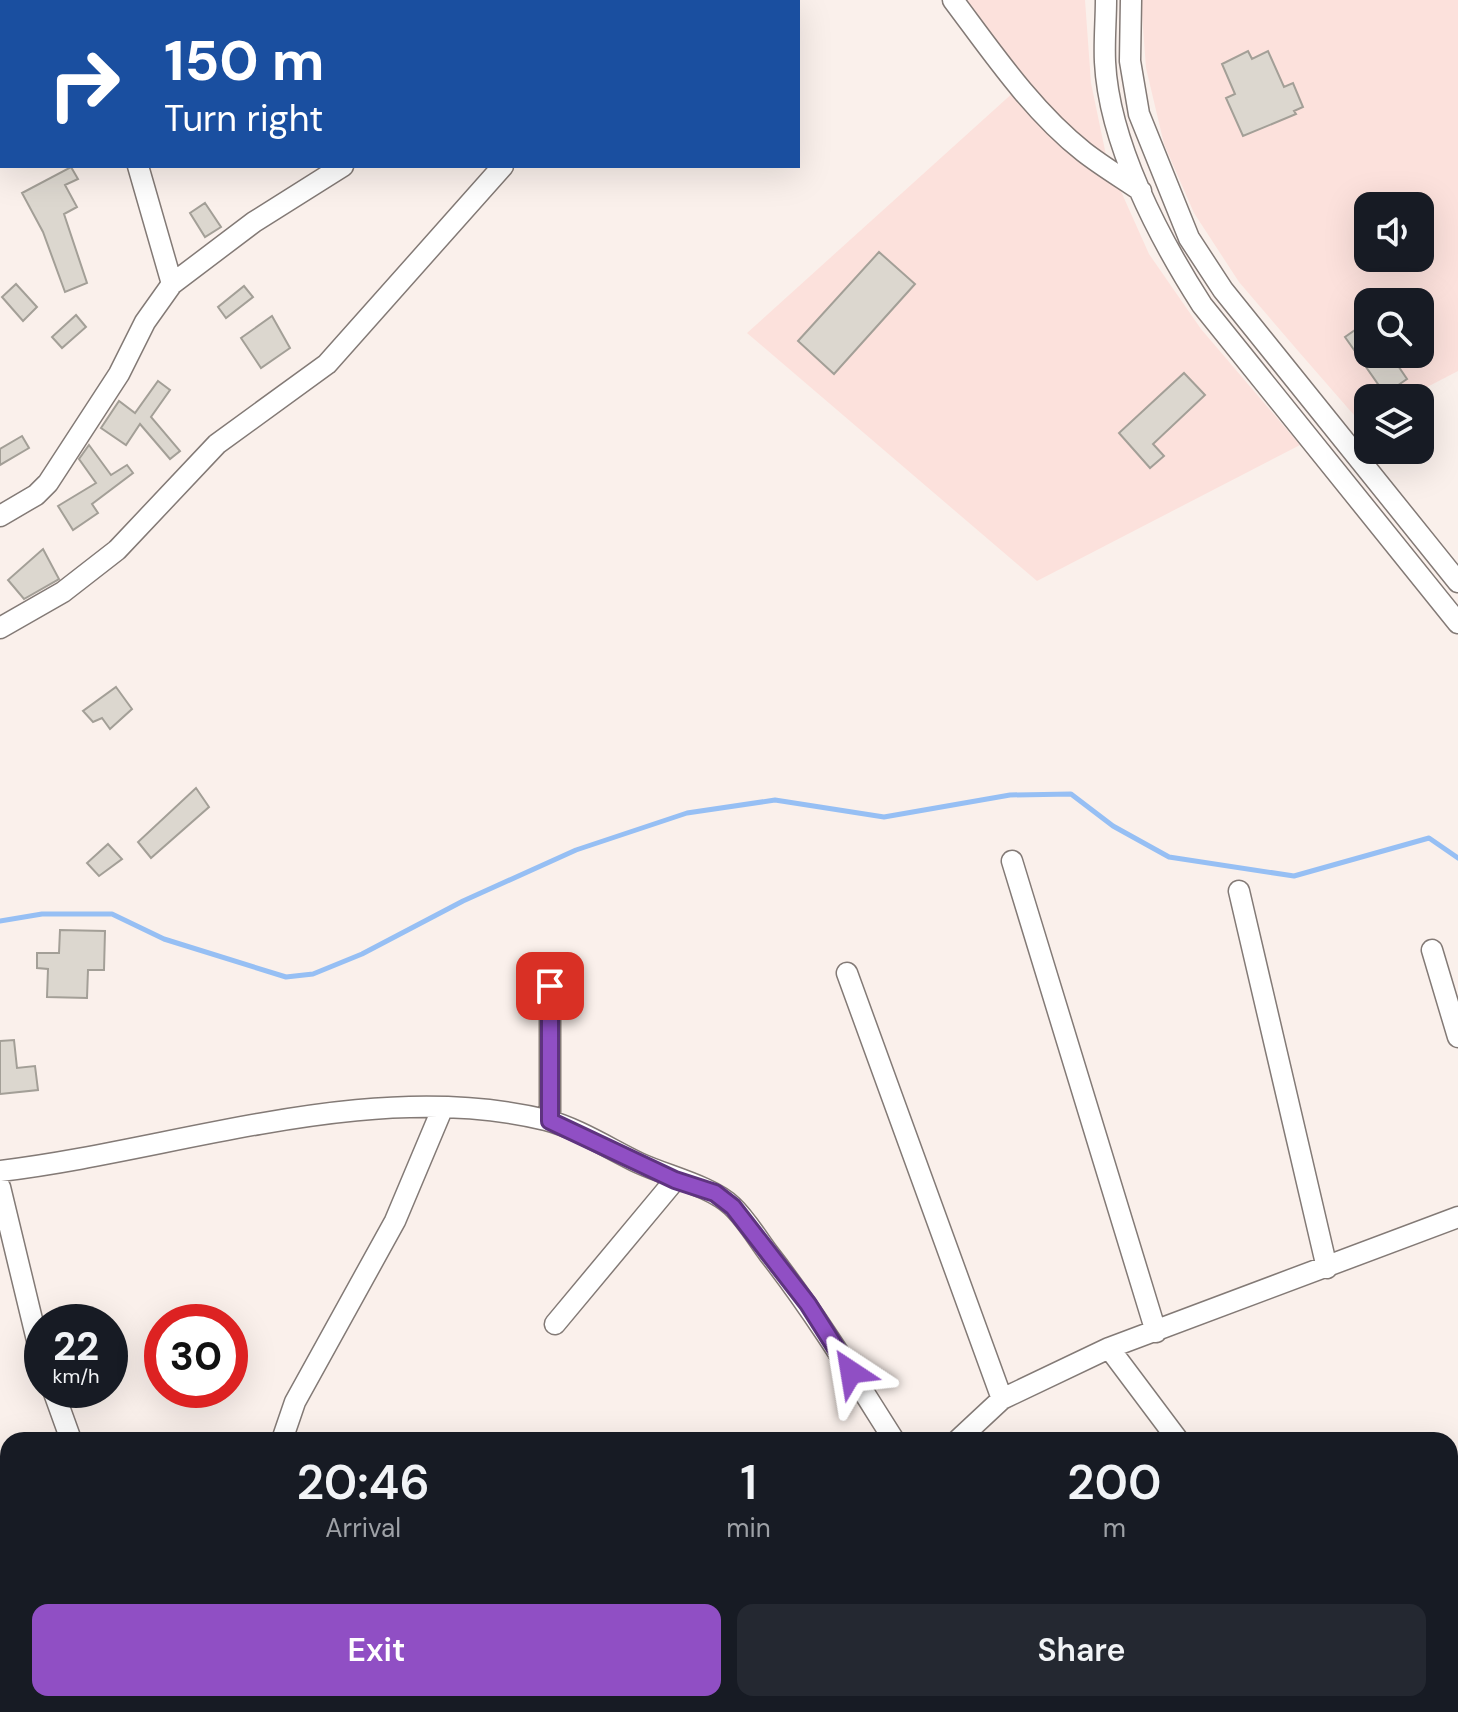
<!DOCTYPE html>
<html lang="en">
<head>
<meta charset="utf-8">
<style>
	body { margin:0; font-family:"DM Sans",sans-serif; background:#242831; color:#f1f3f6; height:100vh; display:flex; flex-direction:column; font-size:30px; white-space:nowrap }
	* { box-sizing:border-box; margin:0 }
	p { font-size:26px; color:#9ea1a6 }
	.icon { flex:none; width:44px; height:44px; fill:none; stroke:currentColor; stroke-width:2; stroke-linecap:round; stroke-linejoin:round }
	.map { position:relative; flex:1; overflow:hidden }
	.side { position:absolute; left:0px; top:1432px; width:1458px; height:280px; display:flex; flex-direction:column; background:#171b24; border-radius:24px 24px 0 0; box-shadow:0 8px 32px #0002 }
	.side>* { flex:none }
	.banner { position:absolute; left:0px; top:0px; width:800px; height:168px; box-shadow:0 8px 32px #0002; background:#1a4fa0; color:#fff; overflow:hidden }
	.buttons { position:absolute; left:1354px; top:192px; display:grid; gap:16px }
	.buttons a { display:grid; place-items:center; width:80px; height:80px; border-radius:16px; background:#171b24; box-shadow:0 8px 32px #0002; font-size:40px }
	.speed { position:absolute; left:24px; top:1304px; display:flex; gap:16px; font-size:40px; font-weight:700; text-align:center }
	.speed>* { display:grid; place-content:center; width:104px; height:104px; border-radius:50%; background:#171b24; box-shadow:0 8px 32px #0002; line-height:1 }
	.speed small { font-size:20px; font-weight:400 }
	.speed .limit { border:12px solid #d22; background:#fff; color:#111 }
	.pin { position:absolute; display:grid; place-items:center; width:68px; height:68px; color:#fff; margin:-34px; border-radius:16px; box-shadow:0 4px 12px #0006 }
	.me { position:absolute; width:88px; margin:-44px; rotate:327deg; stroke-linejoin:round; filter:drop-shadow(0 0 6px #0008) }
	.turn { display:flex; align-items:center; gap:28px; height:168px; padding:0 32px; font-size:36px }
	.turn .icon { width:104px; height:104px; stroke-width:2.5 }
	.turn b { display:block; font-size:56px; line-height:68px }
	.eta { display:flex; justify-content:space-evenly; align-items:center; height:136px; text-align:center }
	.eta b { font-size:48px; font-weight:600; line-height:56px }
	.button { display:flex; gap:16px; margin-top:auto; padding:16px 32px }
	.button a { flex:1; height:92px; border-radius:16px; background:#904fc4; color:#fff; font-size:32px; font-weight:600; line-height:92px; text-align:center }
	.button a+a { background:#242831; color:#f1f3f6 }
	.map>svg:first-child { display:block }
	.industrial { fill:#fce1dc; fill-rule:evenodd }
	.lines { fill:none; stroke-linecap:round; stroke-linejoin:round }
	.stream { stroke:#96bff4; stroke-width:5 }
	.building { fill:#dcd7cf; stroke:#a39f97; stroke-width:2 }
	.minor-casing { stroke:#837a76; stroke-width:23 }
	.minor { stroke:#fff; stroke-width:20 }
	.route-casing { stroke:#5e337f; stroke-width:20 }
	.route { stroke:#904fc4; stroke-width:14 }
</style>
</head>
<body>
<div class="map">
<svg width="1458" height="1712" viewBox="0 0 1458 1712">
	<rect width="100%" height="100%" fill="#faf0eb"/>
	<!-- industrial -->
	<path class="industrial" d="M 960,0 L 1085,0 L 1091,83 L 1107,160 L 1149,254 L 1201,329 L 1300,445 L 1037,581 L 747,333 L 1026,81 Z
		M 1141,0 L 1458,0 L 1458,371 L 1406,398 L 1368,398 L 1368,417 L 1360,422 L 1299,352 L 1239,282 L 1194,213 L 1164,144 L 1146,68 ZM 1368,206 L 1420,206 L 1420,258 L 1368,258 ZM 1368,302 L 1420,302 L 1420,354 L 1368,354 Z"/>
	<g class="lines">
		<!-- stream -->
		<path class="stream" d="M 0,921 L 42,914 L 112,914 L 164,939 L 286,977 L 313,974 L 362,954 L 463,901 L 576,850 L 687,813 L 775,800 L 884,817 L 1010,795 L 1071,794 L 1113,826 L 1169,857 L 1294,876 L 1429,838 L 1458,858"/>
	</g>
	<!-- building -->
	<path class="building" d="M 1248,51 L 1252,59 L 1268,51 L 1284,87 L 1293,83 L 1303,107 L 1294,111 L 1296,114 L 1243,136 L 1226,98 L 1235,94 L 1222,64 Z
		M 71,167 L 78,179 L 65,185 L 77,207 L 64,214 L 87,283 L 65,292 L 43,232 L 22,193 Z
		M 205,203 L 221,227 L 205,237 L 190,213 Z
		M 879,252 L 915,284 L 834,374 L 798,341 Z
		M 16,284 L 37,307 L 23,321 L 2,297 Z
		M 244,286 L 253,297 L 226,318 L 218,307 Z
		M 76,315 L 86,327 L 62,348 L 52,337 Z
		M 272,316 L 290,348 L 261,368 L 241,338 Z
		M 1368,321 L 1368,354 L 1390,354 L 1407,379 L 1385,394 L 1345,337 Z
		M 1184,373 L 1205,395 L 1153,444 L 1164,456 L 1150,468 L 1119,433 Z
		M 158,381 L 170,390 L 151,417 L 180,451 L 170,459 L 140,424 L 126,445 L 101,428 L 119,401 L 135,413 Z
		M 22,436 L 29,448 L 0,465 L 0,449 Z
		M 89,445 L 111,475 L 127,465 L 133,473 L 92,504 L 98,513 L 73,530 L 58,506 L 96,483 L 79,459 Z
		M 43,549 L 59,579 L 24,599 L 8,580 Z
		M 116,687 L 132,709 L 110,729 L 102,718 L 93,722 L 83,711 Z
		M 196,788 L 209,807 L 151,858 L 138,842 Z
		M 108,844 L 122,859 L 99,876 L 87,863 Z
		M 60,930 L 105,931 L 104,970 L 88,970 L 87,998 L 47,997 L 48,969 L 37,968 L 37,953 L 59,953 Z
		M 14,1040 L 17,1068 L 35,1066 L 38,1090 L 0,1094 L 0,1041 Z"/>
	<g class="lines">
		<!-- minor casing -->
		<g class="minor-casing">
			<path id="minor" d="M 73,0 L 75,2
				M 387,0 L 388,2
				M 953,0 C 992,52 1032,111 1084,152 C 1102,166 1122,178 1141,191
				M 1106,0 C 1106,20 1104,41 1105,62 C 1109,143 1159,238 1202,305 L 1458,623
				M 1131,0 L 1130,61 L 1139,114 L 1189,238 L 1223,290 L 1458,582
				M 480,2 L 481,0
				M 138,166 L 172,284
				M 0,516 L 36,495 L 48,483 L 119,374 L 145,322 L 172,284 L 254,222 L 343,166
				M 0,628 L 63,592 L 117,550 L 217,444 L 327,364 L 503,166
				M 1012,861 L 1156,1332
				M 1239,891 L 1327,1268
				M 1432,950 L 1458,1037
				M 847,973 L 1002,1399
				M 550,1121 L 550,986
				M 0,1171 C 176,1150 370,1077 546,1120 C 577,1128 610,1149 639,1163 C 667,1176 711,1186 732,1206 C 746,1219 757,1238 769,1254 C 815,1313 854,1377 894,1440
				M 0,1187 L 42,1361
				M 555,1324 L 675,1180
				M 1109,1348 L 1178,1440
				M 53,1390 L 71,1440
				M 282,1440 L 295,1402 L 395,1221 L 443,1107
				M 958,1440 L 1002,1399 L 1109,1348 L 1458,1217
				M 235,1704 L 237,1712
				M 445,1704 L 450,1712
				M 640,1704 L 650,1712
				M 89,1712 L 104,1704
				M 691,1712 L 698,1704
				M 945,1712 L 953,1704
				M 1188,1712 L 1196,1704"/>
		</g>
		<!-- minor -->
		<use href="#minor" class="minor"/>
	</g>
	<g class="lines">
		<!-- route casing -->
		<g class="route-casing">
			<path id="route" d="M 550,986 L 550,1121 L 675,1180 L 715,1193 L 733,1207 L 808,1304 L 851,1372"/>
		</g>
		<!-- route -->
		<use href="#route" class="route"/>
	</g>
</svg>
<div class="buttons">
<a><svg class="icon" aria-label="sound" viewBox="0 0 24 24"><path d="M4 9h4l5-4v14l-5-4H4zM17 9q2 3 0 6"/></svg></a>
<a><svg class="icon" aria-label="search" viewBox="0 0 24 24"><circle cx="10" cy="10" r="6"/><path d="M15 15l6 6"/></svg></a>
<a><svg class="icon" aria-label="layers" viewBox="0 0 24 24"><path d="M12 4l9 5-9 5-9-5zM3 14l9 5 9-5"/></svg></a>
</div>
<div class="speed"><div>22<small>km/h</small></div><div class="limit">30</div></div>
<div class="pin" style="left:550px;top:986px;background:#d93025"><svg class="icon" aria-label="arrive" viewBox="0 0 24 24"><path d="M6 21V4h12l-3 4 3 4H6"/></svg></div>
<svg class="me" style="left:851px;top:1372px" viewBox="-20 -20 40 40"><path d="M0-17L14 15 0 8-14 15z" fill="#904fc4" stroke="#fff" stroke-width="4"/></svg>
<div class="banner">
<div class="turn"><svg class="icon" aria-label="right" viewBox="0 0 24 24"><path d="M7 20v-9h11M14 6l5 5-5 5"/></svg><div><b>150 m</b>Turn right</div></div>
</div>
<section class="side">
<div class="eta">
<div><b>20:46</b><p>Arrival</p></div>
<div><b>1</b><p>min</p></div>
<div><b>200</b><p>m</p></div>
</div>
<div class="button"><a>Exit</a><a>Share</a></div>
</section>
</div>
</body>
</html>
